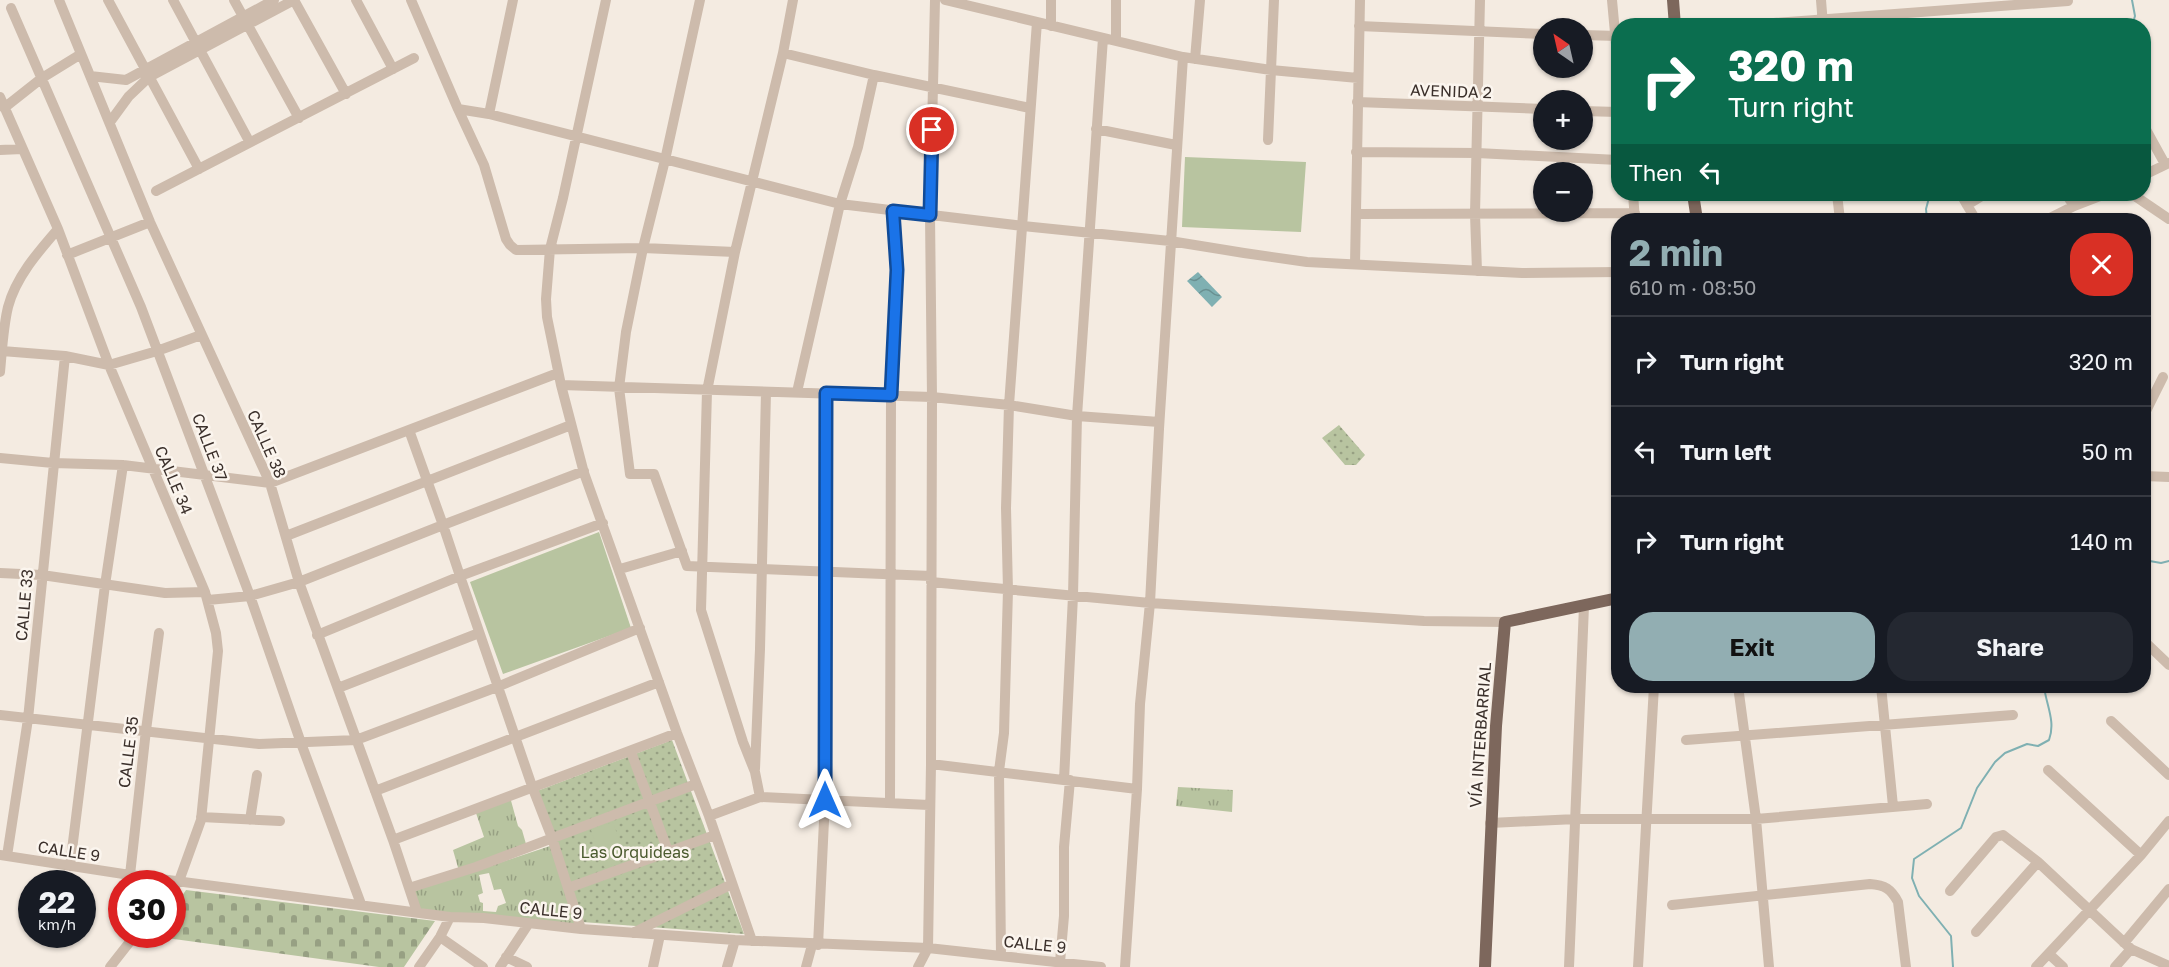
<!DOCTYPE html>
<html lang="en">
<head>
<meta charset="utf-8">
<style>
	body { margin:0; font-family:"Golos Text",sans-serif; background:#242831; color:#f1f3f6; height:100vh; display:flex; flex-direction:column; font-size:22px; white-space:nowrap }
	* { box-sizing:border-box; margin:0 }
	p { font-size:20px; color:#9ea1a6 }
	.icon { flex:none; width:33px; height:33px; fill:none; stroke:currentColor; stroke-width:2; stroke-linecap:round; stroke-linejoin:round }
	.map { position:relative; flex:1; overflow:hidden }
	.drawer { position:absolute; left:1611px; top:213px; width:540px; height:480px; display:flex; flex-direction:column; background:#171b24; border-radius:24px; box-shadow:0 2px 4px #0004 }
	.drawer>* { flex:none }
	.top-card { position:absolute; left:1611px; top:18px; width:540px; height:183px; border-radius:24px; box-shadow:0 2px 4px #0004; background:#0b6e4f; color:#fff; overflow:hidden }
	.needle { width:39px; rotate:326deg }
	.buttons { position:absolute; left:1533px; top:18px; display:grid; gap:12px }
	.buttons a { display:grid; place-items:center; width:60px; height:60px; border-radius:50%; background:#171b24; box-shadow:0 2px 4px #0004; font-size:30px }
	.speed { position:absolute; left:18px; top:870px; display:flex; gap:12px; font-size:30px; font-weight:700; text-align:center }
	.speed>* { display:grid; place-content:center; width:78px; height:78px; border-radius:50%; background:#171b24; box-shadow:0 2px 4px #0004; line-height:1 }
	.speed small { font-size:15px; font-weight:400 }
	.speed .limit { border:9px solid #d22; background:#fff; color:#111 }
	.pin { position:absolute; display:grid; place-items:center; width:51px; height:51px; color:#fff; margin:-26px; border:3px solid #fff; border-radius:50%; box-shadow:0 2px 6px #0007 }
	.me { position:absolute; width:66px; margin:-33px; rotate:0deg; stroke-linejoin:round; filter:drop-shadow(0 0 4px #0008) }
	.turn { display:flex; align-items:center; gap:21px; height:126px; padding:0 18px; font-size:27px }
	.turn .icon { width:78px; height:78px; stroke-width:2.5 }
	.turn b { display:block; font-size:42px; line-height:51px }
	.then { display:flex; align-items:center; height:57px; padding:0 18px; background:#0003; gap:12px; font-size:22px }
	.round { display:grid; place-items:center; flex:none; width:63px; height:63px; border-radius:24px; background:#242831 }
	.headline { display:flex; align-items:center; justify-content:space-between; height:102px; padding:0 18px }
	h1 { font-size:36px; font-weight:700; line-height:45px; color:#92aeb2 }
	.button { display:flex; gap:12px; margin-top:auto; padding:12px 18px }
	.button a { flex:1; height:69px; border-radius:24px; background:#92aeb2; color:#111; font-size:24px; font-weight:700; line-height:69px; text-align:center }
	.button a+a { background:#242831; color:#f1f3f6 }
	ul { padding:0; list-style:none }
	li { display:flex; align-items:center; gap:18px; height:90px; padding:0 18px; border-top:2px solid #363941 }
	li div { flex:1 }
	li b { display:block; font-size:22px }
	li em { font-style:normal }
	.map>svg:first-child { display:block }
	.grass { fill:url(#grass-tufts); fill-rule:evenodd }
	.cemetery { fill:url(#cemetery-stones) }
	.park { fill:url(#park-dots) }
	.pitch { fill:#b8c4a0 }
	.water { fill:url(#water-waves) }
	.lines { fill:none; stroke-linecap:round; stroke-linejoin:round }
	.stream { stroke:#7fb0b2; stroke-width:2 }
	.minor { stroke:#cdbbac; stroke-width:10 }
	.major { stroke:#7d675c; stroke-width:12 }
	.route-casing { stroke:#114b97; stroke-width:15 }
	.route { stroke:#1a73e8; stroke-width:10 }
	.labels { text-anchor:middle; stroke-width:5; stroke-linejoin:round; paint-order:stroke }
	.street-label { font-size:16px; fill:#3b302b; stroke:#fbf5ee }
	.park-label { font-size:16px; fill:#4a5a2e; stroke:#fbf5ee }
</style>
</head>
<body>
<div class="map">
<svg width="2169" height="967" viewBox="0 0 2169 967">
	<defs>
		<pattern id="grass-tufts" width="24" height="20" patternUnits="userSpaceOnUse" patternTransform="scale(1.5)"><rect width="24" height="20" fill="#b8c4a0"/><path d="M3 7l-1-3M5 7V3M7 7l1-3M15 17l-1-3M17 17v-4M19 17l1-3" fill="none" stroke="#97a083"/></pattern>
		<pattern id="cemetery-stones" width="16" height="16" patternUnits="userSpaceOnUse" patternTransform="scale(1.5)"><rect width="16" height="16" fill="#b8c4a0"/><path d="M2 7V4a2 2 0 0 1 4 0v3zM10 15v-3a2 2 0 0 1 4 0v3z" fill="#97a083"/></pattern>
		<pattern id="park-dots" width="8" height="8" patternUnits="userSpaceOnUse" patternTransform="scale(1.5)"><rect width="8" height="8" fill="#b8c4a0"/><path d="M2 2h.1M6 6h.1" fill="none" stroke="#97a083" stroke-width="1.8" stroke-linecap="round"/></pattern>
		<pattern id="water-waves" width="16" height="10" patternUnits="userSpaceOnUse" patternTransform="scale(1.5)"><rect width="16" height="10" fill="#7fb0b2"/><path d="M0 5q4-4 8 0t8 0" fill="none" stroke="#699091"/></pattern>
	</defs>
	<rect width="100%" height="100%" fill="#f4ebe1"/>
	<!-- grass -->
	<path class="grass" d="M 1178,787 L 1233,790 L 1232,812 L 1176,806 Z
		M 510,797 L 518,826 L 522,830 L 526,844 L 459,871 L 453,850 L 484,837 L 475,810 Z
		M 553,845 L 579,925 L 420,912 L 411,892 ZM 489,873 L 494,890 L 501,889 L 506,903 L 498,906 L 496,912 L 483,911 L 483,903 L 480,902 L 478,895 L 483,893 L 479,875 Z"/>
	<!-- cemetery -->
	<path class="cemetery" d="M 186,890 L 435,921 L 404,967 L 379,967 L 152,936 L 172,934 L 173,909 Z"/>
	<!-- park -->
	<path class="park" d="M 1339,425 L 1365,455 L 1356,465 L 1345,465 L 1322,438 Z
		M 672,740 L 744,934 L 582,922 L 537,791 Z"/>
	<!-- pitch -->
	<path class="pitch" d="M 1185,157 L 1306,162 L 1301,232 L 1182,227 Z
		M 599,532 L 631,628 L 503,674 L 470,582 Z
		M 613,822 L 626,860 L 604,867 L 591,830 Z"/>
	<!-- water -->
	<path class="water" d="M 1198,272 L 1222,297 L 1212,307 L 1187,281 Z"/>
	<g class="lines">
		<!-- stream -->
		<path class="stream" d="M 2132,0 L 2135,16 L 2132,26
			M 1927,220 L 1926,209 L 1930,194
			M 2144,560 L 2161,563 L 2169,561
			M 1953,967 L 1951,936 L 1919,896 L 1912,878 L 1914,859 L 1961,828 L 1977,788 L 1995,762 L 2005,753 L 2027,744 L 2038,746 L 2049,740 C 2056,721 2046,705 2044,686"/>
		<!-- minor -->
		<path class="minor" d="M 59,0 L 150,222 L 270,483 L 299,582 L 393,840 L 417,912
			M 108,0 L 199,169
			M 173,0 L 249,141
			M 234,0 L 299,118
			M 356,0 L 393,69
			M 411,0 L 458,109 L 489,114 L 840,204 L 797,392
			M 606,0 L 563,198 L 550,249 L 546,299 L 547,317 L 561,385 L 584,473 L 677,733 L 709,816 L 752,941
			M 700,0 L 665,160 L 643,248 L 626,332 L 619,388 L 630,474 L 654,474 L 687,566 L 931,576
			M 945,0 L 1183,57 L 1271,70 L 1358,78
			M 1612,0 L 1618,66
			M 1821,0 L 1823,25
			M 11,8 L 141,307 L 250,596 L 301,743 L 361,904
			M 1051,26 L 1051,0
			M 1359,26 L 1544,34
			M 1734,26 L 2068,1
			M 1582,35 L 1618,36
			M 1116,41 L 1116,0
			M 783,53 L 874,75 L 1030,108
			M 1195,59 L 1200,0
			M 874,75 L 858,147 L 840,204 L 1023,226 L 1170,241 L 1244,253 L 1307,262 L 1522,273 L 1618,272
			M 90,76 L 126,80 L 274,0
			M 0,97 L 58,229 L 109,365 L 205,592 L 216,633 L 218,651 L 201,820 L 179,881 L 172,889
			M 1357,102 L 1544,109
			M 4,108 L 42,78 L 81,54
			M 458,109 L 484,165 L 506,239 L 510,245 L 516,250 L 643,248 L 735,252
			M 1582,111 L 1618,112
			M 489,114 L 513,0
			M 110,122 L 129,96 L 149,77 L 294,0 L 346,94
			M 2144,126 L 2165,164
			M 1096,129 L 1176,145
			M 1268,140 L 1274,0
			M 0,150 L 22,149
			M 1356,152 L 1477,153 L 1618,160
			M 2144,175 L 2169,163
			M 156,191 L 414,58
			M 1633,194 L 1635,220
			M 1837,194 L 1840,220
			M 1961,194 L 1967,205 L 1985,194
			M 2066,194 L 2074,206
			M 2132,194 L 2169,219
			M 1967,205 L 1976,220
			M 1357,214 L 1635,213
			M 2046,220 L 2074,206 L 2105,194
			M 67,255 L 150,222
			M 1355,264 L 1360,0
			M 1477,271 L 1475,214 L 1480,0
			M 2,351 L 65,356 L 109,365 L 157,351 L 201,335
			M 0,372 C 2,351 3,328 8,307 C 16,277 38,252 58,229
			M 561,385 L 932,397 L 1009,405 L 1077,416 L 1159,422
			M 2144,415 L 2163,377
			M 0,458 L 53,463 L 123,465 L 270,483 L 558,373
			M 584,471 L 443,525 L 460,576 L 603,523
			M 2144,476 L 2169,477
			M 286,536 L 571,425
			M 620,569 L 682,551
			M 0,573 L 42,575 L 165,593 L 205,592
			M 931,582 L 1150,603 L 1424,621 L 1505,622
			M 208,600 L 250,596 L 299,582 L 443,525 L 409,430
			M 317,635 L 460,576 L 533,789 L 552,838 L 581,929
			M 2144,641 L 2169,665
			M 1738,686 L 1756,819 L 1769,967
			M 1881,686 L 1893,806
			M 338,688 L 479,633
			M 0,715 L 259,744 L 356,740 L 497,687 L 640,628
			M 2111,721 L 2169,775
			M 1686,740 L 2013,715
			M 631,752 L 668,851
			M 931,764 L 1137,789
			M 755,769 L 760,649 L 766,392
			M 2048,770 L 2141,855
			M 1064,780 L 1073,596 L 1077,416 L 1103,38
			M 375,791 L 659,682
			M 760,797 L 755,772 L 743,742 L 701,610 L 707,391 L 735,252 L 783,53 L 793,0
			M 890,803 L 891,395 L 897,270 L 893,211
			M 709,816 L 760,797 L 929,805
			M 201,817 L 280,821
			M 250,820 L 257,775
			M 1490,823 L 1576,819 L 1756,819 L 1927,804
			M 393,840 L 677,733
			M 0,855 L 130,875 L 450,917 L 484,918 L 581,929 L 735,940 L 928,948 L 1101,967
			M 7,856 L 28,719 L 65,356
			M 70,866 L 105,585 L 123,465
			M 130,875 L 146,730 L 159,633
			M 409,888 L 476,867 L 696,784
			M 568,888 L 715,835
			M 1950,891 L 1996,837 L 2003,835 L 2038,862
			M 1672,905 L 1870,884 C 1885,885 1891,889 1898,902 L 1906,967
			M 1976,932 L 2038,862 L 2131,949 L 2169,966
			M 633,933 L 732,884
			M 440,937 L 483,967
			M 2124,943 L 2169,889
			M 818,945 L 825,800 L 827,393
			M 2049,954 L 2063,967
			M 1001,956 L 999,771 L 1004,733 L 1008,590 L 1006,508 L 1009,405 L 1037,22
			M 506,957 L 527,967
			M 1060,962 L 1064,916 L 1064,847 L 1070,780
			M 110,967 L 136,934
			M 419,967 L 440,937 L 450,917
			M 500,967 L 529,923
			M 653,967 L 660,935
			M 727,967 L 735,940
			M 806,967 L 812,945
			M 918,967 L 928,948 L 931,764 L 932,397 L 930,215 L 935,0
			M 1125,967 L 1137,789 L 1140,704 L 1150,603 L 1159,429 L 1183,57
			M 1569,967 L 1584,606
			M 1638,967 L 1654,686
			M 2036,967 L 2141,855 L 2169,821
			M 2115,967 L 2131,949"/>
		<!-- major -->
		<path class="major" d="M 1673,0 L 1675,26
			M 1693,194 L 1697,220
			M 1485,967 L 1496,726 L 1505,622 L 1618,598"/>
	</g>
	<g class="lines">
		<!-- route casing -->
		<g class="route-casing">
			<path id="route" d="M 825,800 L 826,393 L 891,395 L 897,270 L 893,211 L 930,215 L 932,130"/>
		</g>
		<!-- route -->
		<use href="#route" class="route"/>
	</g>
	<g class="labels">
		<!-- street labels -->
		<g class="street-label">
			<text transform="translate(1451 91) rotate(2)" y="6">AVENIDA 2</text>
			<text transform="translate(267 444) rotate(66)" y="6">CALLE 38</text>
			<text transform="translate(210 447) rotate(69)" y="6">CALLE 37</text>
			<text transform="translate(174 480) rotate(67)" y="6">CALLE 34</text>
			<text transform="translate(24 605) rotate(-85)" y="6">CALLE 33</text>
			<text transform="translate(1480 735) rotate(-86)" y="6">VÍA INTERBARRIAL</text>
			<text transform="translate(128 752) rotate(-83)" y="6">CALLE 35</text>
			<text transform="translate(69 851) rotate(9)" y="6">CALLE 9</text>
			<text transform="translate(551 910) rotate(6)" y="6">CALLE 9</text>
			<text transform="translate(1035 944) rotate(6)" y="6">CALLE 9</text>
		</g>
		<!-- park labels -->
		<g class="park-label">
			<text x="635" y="858">Las Orquideas</text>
		</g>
	</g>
</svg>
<div class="buttons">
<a><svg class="needle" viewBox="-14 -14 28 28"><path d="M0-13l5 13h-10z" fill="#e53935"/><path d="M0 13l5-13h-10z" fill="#9ea1a6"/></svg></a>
<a>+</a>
<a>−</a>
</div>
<div class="speed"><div>22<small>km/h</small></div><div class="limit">30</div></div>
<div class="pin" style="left:932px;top:130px;background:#d93025"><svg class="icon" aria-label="arrive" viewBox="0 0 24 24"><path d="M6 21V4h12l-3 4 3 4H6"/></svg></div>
<svg class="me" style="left:825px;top:800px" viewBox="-20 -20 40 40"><path d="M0-17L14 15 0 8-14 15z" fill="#1a73e8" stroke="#fff" stroke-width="4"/></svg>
<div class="top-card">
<div class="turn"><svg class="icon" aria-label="right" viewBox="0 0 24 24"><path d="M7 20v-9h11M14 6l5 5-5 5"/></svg><div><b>320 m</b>Turn right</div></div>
<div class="then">Then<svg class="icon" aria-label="left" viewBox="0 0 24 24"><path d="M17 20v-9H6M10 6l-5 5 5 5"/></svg></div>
</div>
<section class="drawer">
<div class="headline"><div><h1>2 min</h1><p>610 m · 08:50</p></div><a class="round" style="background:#d93025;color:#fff"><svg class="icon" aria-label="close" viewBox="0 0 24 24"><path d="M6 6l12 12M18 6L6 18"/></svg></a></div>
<ul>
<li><svg class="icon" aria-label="right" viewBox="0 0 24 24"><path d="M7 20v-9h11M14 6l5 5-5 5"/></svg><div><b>Turn right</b></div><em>320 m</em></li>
<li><svg class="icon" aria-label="left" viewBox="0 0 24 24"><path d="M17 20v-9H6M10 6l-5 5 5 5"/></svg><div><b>Turn left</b></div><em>50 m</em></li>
<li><svg class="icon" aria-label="right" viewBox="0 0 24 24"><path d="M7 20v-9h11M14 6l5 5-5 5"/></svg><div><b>Turn right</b></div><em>140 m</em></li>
</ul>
<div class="button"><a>Exit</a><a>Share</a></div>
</section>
</div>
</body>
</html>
